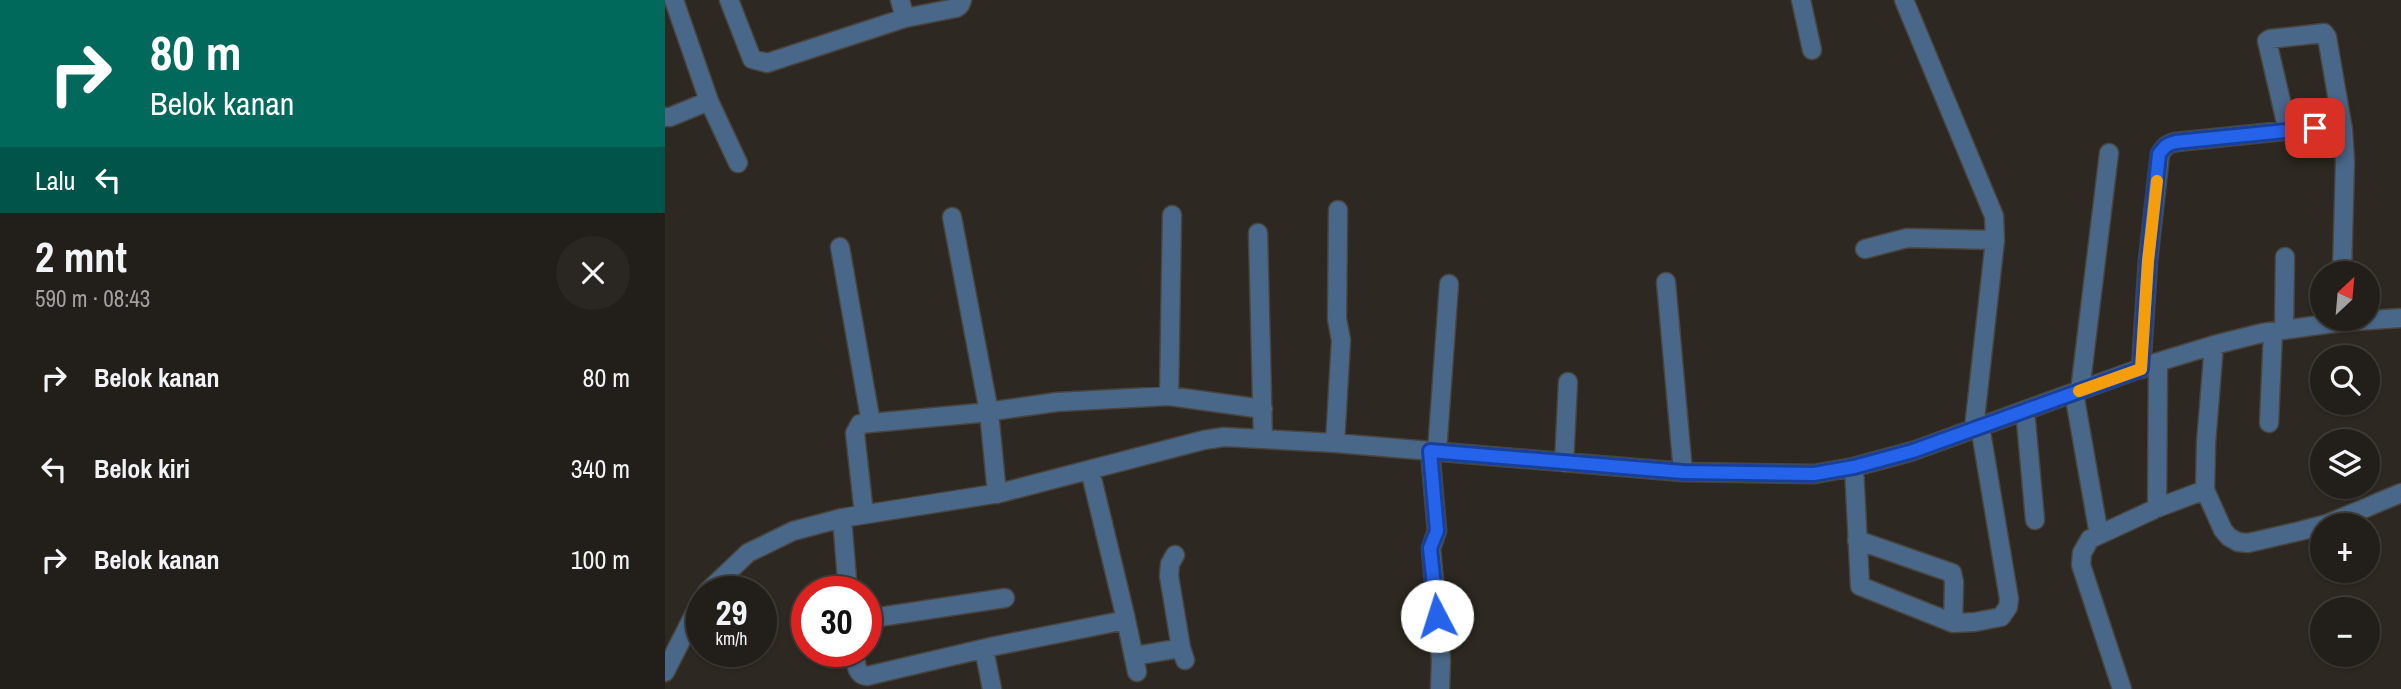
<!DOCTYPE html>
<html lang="id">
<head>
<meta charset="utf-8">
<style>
	body { margin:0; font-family:"Archivo Narrow",sans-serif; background:#2a2722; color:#f1f3f6; height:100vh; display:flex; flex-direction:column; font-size:26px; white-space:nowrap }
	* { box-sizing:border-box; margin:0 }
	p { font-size:23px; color:#a2a2a2 }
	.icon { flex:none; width:38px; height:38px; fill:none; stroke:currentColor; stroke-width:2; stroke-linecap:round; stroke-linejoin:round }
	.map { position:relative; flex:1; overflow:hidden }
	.drawer { display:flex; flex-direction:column; background:#221e19; width:665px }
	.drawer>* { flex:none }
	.guide { background:#00695c; color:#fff; overflow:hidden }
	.needle { width:46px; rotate:26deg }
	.fabs { position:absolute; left:1645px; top:261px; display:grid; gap:14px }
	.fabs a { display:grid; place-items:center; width:70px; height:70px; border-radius:50%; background:#221e19; box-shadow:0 2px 5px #0004,0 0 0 2px #3f3c38; font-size:35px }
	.speed { position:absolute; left:21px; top:576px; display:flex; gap:14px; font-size:35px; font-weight:700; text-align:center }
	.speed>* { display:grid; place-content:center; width:91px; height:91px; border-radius:50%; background:#221e19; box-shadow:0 2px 5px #0004,0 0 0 2px #3f3c38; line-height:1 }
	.speed small { font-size:18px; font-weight:400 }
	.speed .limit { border:10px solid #d22; background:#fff; color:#111 }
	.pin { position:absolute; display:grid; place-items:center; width:60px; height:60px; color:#fff; margin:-30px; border-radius:14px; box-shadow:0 4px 10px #0006 }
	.me { position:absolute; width:77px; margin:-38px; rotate:355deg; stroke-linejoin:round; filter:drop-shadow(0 0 5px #0008) }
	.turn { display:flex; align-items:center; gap:24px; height:147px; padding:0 35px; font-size:32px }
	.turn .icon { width:91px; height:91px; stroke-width:2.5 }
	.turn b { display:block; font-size:49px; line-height:60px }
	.then { display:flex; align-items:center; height:66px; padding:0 35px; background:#0003; gap:14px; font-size:26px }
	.round { display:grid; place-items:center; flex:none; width:74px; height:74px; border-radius:37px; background:#2a2722 }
	.overview { display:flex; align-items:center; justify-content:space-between; height:119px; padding:0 35px }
	h1 { font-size:42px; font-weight:700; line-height:52px }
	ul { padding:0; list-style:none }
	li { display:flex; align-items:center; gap:21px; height:91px; padding:0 35px }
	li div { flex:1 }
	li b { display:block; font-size:26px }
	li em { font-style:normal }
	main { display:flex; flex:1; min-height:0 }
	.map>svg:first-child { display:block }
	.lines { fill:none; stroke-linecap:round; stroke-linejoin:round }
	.minor-casing { stroke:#49443d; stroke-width:21 }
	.minor { stroke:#496789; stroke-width:18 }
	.route-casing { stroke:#184099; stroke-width:18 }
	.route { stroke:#2563eb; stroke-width:12 }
	.slow { stroke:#f59e0b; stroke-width:12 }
</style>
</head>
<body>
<main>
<section class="drawer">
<div class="guide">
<div class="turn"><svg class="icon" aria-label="right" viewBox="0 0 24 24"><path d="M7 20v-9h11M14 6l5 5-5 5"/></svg><div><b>80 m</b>Belok kanan</div></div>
<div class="then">Lalu<svg class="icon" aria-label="left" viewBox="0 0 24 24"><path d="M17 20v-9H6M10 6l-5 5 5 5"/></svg></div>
</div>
<div class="overview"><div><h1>2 mnt</h1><p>590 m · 08:43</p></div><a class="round"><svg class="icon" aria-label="close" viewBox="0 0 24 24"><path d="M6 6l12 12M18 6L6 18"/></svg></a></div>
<ul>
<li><svg class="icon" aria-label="right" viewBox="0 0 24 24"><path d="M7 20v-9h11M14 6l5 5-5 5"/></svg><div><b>Belok kanan</b></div><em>80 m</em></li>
<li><svg class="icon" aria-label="left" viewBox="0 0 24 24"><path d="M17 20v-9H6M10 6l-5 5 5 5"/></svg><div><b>Belok kiri</b></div><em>340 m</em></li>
<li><svg class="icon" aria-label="right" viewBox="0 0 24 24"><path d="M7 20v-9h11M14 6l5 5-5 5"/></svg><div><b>Belok kanan</b></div><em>100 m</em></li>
</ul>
</section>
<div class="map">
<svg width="1736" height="689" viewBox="0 0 1736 689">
	<rect width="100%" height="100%" fill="#2d2821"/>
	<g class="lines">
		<!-- minor casing -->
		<g class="minor-casing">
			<path id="minor" d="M 9,0 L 44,101 L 73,163
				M 64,0 L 87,59 L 102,63 L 240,18 L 291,8 L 295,5 L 297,0
				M 235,0 L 240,18
				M 1136,0 L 1147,50
				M 1239,0 L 1329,216 L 1330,240 L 1309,428
				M 0,117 L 5,117 L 44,101
				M 1623,131 L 1602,41 L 1605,39 L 1659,33 L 1662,37 L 1678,130 L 1680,162 L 1677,273
				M 287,217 L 324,412 L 332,494
				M 593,233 L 598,439
				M 175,247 L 206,423
				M 1200,249 L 1242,238 L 1330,240
				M 1001,282 L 1018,472
				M 1619,330 L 1620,257
				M 1549,345 L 1541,443 L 1540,490 L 1558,530 L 1564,537 L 1573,542 L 1583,543 L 1635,531 L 1662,524 L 1736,493
				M 1476,369 L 1483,261 L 1495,154 C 1500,146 1502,144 1511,142 L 1677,125
				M 1415,391 L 1444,153
				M 1409,393 L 1434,535
				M 504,396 L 507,215
				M 1360,410 L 1370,520
				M 1604,423 L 1608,332
				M 670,443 L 676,340 L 672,319 L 673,210
				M 765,451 L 772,531 L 766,548 L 776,661 L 775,689
				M 772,452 L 784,284
				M 899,463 L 903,382
				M 1189,467 L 1195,586 L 1288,623 L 1310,622 L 1336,617 L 1343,607 L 1344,599 L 1315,426
				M 425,470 L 460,615 L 472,672
				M 1492,508 L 1493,362
				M 199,514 L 190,433 L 195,424 L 314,413 L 392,402 L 504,396 L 598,409
				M 177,518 L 183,592
				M 1192,540 L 1287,573 L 1289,582 L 1288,623
				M 510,555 L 505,564 L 504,576 L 516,648 L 520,660
				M 42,592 L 83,553 L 128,531 L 177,518 L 335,493 L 539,440 L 559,437 L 670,443 L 1018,472 L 1149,474 L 1189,467 L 1248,451 L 1493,362 L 1549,345 L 1597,333 L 1676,322 L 1736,318
				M 201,619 L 340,598
				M 319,649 L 327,689
				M 189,651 C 191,661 190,675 202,676 L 330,646 L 461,620
				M 469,656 L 516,648
				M 0,672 L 37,599
				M 1457,689 L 1416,565 L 1417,553 L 1425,539 L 1492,508 L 1540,490"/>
		</g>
		<!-- minor -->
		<use href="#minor" class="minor"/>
	</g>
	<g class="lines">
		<!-- route casing -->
		<g class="route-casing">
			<path id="route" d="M 772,616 L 765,548 L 772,531 L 765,451 L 1018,472 L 1149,474 L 1189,467 L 1248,451 L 1476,369 L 1483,261 L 1494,154 C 1500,146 1502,144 1511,142 L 1650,128"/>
		</g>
		<!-- route -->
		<use href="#route" class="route"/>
		<!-- slow -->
		<path class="slow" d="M 1414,391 L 1476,369 L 1483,261 L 1492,181"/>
	</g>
</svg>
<div class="fabs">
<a><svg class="needle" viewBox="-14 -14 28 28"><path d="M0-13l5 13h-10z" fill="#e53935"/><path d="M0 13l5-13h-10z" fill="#a2a2a2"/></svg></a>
<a><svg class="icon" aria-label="search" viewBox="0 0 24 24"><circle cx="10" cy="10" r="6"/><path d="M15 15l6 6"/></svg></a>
<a><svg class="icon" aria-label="layers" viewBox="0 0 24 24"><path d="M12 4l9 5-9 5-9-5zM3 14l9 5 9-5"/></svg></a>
<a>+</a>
<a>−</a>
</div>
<div class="speed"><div>29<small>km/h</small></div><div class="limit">30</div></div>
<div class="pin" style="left:1650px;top:128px;background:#d93025"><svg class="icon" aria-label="arrive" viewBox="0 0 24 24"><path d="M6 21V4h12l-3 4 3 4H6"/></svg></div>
<svg class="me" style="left:772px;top:616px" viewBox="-20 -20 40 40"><circle r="19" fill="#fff"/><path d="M0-13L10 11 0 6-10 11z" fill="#2563eb"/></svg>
</div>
</main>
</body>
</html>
